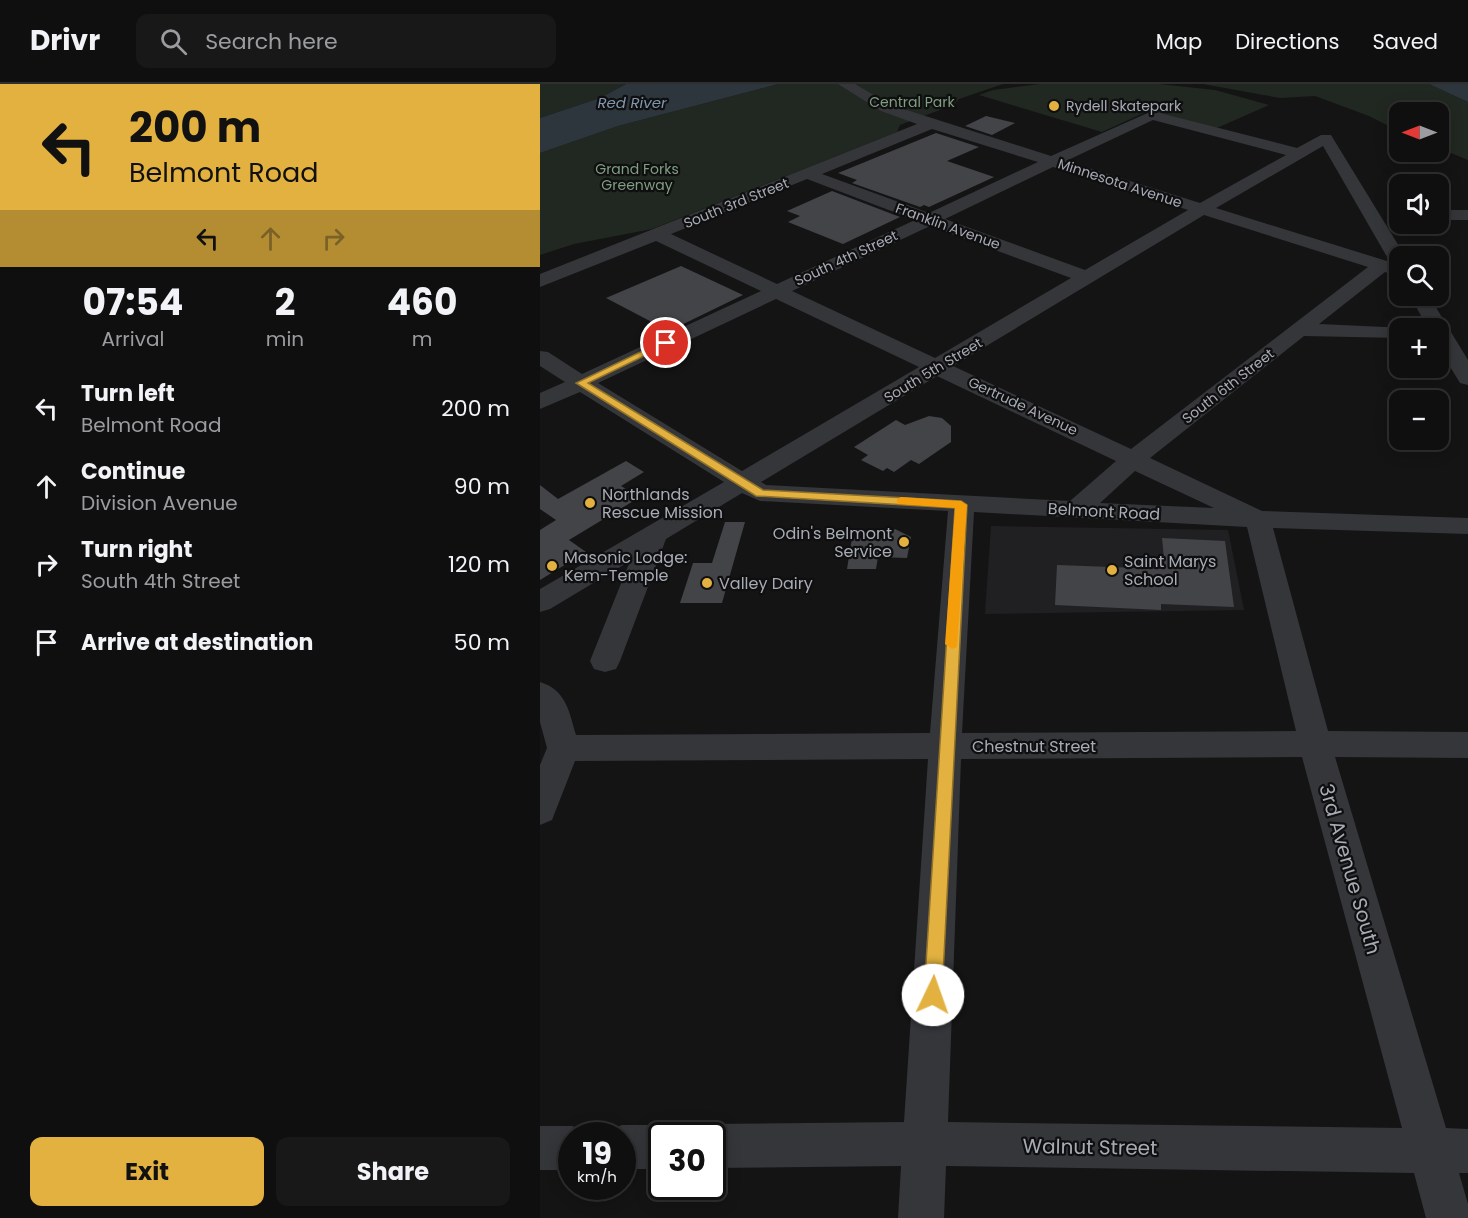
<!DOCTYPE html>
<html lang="en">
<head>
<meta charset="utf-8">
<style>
	body { margin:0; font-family:Poppins,sans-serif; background:#181819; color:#f1f3f6; height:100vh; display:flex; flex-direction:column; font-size:22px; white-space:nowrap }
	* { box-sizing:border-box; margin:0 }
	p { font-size:20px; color:#9b9c9f }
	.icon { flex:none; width:33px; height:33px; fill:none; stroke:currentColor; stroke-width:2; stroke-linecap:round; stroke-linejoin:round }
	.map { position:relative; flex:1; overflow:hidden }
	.side { display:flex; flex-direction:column; background:#0f0f10; width:540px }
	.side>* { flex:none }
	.hud { background:#e2b13f; color:#111; overflow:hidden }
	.needle { width:39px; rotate:270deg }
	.buttons { position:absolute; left:849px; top:18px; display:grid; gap:12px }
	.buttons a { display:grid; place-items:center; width:60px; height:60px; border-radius:12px; background:#0f0f10; box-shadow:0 3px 15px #0003,0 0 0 2px #2f2f30; font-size:30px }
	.speed { position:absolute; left:18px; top:1038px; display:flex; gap:12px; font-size:30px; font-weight:700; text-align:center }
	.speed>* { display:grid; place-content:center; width:78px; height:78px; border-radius:50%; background:#0f0f10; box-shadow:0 3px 15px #0003,0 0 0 2px #2f2f30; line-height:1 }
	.speed small { font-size:15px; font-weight:400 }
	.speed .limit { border:3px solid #111; border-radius:9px; background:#fff; color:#111 }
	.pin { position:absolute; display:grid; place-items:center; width:51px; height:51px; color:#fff; margin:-26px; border:3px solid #fff; border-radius:50%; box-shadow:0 2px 6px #0007 }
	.me { position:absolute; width:66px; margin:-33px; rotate:3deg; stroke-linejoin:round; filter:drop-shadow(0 0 4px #0008) }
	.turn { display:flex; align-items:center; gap:21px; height:126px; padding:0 30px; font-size:27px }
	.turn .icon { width:78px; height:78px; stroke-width:2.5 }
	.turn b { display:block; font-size:42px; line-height:51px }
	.lanes { display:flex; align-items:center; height:57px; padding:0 30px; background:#0003; justify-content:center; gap:30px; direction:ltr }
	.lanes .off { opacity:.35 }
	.eta { display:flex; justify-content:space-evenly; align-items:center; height:102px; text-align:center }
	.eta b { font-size:36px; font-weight:700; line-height:42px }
	.action { display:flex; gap:12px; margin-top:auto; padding:12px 30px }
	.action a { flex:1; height:69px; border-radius:12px; background:#e2b13f; color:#111; font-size:24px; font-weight:700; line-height:69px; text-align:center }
	.action a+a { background:#181819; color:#f1f3f6 }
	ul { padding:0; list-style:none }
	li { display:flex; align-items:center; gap:18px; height:78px; padding:0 30px }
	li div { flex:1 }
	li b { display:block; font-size:22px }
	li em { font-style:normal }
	header { display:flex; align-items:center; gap:36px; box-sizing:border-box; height:84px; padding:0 30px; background:#0f0f10; border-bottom:2px solid #2f2f30 }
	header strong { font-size:28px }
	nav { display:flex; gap:33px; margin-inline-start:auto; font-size:21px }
	.search { width:420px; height:54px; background:#181819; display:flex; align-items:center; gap:15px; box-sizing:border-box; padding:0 21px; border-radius:12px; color:#9b9c9f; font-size:22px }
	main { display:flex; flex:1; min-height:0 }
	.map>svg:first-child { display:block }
	.built { fill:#202022 }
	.green { fill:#202821 }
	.water { fill:#2e363d }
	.building { fill:#434448 }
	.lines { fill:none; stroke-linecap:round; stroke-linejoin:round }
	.minor { fill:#35363a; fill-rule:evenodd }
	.route { fill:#e2b13f; stroke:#937329; stroke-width:1.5 }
	.slow { fill:#f59e0b }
	.poi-dot { fill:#e2b13f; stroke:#0f0f10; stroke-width:2 }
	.labels { text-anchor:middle; stroke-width:4.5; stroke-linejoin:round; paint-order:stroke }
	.far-park-label { font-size:14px; fill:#7f9e82; stroke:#0f0f10 }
	.far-poi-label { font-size:14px; fill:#a7abb5; stroke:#0f0f10; text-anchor:start }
	.far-street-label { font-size:14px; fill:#a7abb5; stroke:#0f0f10 }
	.far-water-label { font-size:15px; font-style:italic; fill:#8097ad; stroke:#0f0f10 }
	.poi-label { font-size:16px; fill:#a7abb5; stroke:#0f0f10; text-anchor:start }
	.street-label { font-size:16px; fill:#a7abb5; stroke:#0f0f10 }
	.near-street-label { font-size:20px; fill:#a7abb5; stroke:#0f0f10 }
</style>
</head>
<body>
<header>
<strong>Drivr</strong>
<div class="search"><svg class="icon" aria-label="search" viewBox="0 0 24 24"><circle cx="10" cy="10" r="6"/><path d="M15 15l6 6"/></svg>Search here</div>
<nav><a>Map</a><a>Directions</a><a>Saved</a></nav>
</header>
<main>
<section class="side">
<div class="hud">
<div class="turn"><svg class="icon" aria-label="left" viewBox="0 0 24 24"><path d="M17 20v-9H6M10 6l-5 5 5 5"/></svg><div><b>200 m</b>Belmont Road</div></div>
<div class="lanes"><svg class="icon" aria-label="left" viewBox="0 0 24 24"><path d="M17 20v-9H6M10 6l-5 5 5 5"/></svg><svg class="icon off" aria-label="ahead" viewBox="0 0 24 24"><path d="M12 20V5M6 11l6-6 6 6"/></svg><svg class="icon off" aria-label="right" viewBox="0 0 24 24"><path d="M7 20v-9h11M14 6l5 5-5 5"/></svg></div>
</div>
<div class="eta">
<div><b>07:54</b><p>Arrival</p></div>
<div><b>2</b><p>min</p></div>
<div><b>460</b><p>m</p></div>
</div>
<ul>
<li><svg class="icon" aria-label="left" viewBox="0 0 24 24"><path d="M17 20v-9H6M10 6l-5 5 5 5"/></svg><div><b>Turn left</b><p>Belmont Road</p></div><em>200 m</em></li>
<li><svg class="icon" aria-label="ahead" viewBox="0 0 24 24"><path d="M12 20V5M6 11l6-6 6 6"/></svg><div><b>Continue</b><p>Division Avenue</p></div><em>90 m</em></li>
<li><svg class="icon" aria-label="right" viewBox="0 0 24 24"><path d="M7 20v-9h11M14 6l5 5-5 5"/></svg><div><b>Turn right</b><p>South 4th Street</p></div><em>120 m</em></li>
<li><svg class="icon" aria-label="arrive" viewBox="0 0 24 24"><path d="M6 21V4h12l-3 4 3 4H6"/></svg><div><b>Arrive at destination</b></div><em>50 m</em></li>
</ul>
<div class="action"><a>Exit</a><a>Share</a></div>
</section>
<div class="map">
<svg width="928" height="1134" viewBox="0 0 928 1134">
	<rect width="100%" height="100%" fill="#141415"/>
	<!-- built -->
	<path class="built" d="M 451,442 L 688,446 L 704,526 L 445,530 Z"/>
	<!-- green -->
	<path class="green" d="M 0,0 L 86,0 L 60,14 L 0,34 Z
		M 238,0 L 463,0 L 419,15 L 413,21 L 360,41 L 357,48 L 112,145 L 34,160 L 0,171 L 0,69 L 78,42 Z
		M 500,0 L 619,0 L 675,6 L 729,21 L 677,44 L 608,27 L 562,48 L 439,11 L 453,6 Z
		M 663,0 L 889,0 L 928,18 L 928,76 L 899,64 L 898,28 L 860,28 L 859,47 L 829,32 L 775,12 L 740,14 Z"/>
	<!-- water -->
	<path class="water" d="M 86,0 L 238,0 L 78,42 L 0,69 L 0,34 L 60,14 Z
		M 889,0 L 928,0 L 928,18 Z"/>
	<!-- building -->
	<path class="building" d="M 446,32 L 475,39 L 452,51 L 425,42 Z
		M 396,49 L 439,63 L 407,77 L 454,93 L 389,123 L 384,121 L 380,123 L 312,99 L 317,96 L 298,89 Z
		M 292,107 L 360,133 L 303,160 L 248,138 L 260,132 L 247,127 Z
		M 141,182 L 203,211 L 129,247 L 66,214 Z
		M 389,332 L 402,334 L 411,342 L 411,358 L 379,380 L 371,376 L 354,388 L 347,384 L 343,387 L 321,376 L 328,371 L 314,363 L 356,336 L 365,341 Z
		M 86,377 L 104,388 L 81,402 L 100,413 L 29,456 L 46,468 L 0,496 L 0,446 L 16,436 L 0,425 L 0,401 L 18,415 Z
		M 185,438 L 205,438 L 182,519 L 140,519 L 153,479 L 172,479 Z
		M 355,445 L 371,453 L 367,474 L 338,473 L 336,485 L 307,485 L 312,454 L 343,454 Z
		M 622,454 L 685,457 L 694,523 L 621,520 L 621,526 L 515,521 L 517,481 L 625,485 Z"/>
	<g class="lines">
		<!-- minor -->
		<path class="minor" d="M 298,0 L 315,0 L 351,21 L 511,72 L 612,27 L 757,64 L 781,51 L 791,51 L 865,172 L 860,172 L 860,193 L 845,188 L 779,240 L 867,244 L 860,244 L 860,254 L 764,252 L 610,374 L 722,427 L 928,434 L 928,450 L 733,444 L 788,647 L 928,648 L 928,674 L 795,673 L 906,1044 L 928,1045 L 928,1089 L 919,1089 L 928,1120 L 928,1134 L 886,1134 L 874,1089 L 406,1082 L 404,1134 L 358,1134 L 361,1082 L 172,1084 L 172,1052 L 154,1052 L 156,1046 L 172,1040 L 364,1038 L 388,675 L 35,677 L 12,736 L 0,741 L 0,681 L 7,664 L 0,638 L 0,598 C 26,606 29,627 36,651 L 390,649 L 408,427 L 220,417 L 202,409 L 126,455 L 80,577 L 76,585 L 65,588 L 54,585 L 50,577 L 90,477 L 10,525 L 0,528 L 0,505 L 184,398 L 40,308 L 0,325 L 0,309 L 25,298 L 0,282 L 0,267 L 8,268 L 42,290 L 221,207 L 116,157 L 0,203 L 0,190 L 377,40 L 341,27 ZM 613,36 L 746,71 L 660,119 L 526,77 ZM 392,45 L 498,78 L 389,129 L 282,90 ZM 783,62 L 850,178 L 676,124 ZM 513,83 L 648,126 L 545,186 L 405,135 ZM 267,95 L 375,136 L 237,200 L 131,150 ZM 664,131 L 828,183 L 591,365 L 413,282 ZM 390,142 L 531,194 L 395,274 L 252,207 ZM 236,215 L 379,283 L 202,387 L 58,299 ZM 397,292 L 576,377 L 530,417 L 226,401 L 221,398 ZM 595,387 L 674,424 L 560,419 ZM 434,428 L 707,443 L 756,647 L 422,649 ZM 762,673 L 862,1044 L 408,1038 L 421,675 Z
			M 898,126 L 928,126 L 928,136 L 898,136 Z
			M 870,212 L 889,212 L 928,276 L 928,301 L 920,299 L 898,263 L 898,244 L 888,244 Z
			M 82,1041 L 122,1041 L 138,1047 L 139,1052 L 122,1052 L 122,1085 L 82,1085 L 82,1052 L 65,1052 L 66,1047 Z
			M 0,1042 L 32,1042 L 48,1048 L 49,1052 L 32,1052 L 32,1086 L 0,1086 Z"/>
	</g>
	<!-- route -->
	<path class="route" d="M 123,257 L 131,259 L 48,299 L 223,406 L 421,417 L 427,421 L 402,911 L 399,917 L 393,920 L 386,917 L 384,911 L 415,424 L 216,412 L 36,299 Z"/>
	<!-- slow -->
	<path class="slow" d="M 361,413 L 421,417 L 427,421 L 417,563 L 412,565 L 405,560 L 415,424 L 357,420 L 357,415 Z"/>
	<!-- markers -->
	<g class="poi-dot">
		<circle cx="514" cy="22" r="6"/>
		<circle cx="50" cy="419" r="6"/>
		<circle cx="364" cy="458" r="6"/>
		<circle cx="12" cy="482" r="6"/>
		<circle cx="572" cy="486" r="6"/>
		<circle cx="167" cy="499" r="6"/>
	</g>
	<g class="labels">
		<!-- far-park labels -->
		<g class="far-park-label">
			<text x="372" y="23">Central Park</text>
			<text x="97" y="90">Grand Forks<tspan x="97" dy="16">Greenway</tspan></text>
		</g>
		<!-- far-poi labels -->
		<g class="far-poi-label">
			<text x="526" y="27">Rydell Skatepark</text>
		</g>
		<!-- far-street labels -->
		<g class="far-street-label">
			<text transform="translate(580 99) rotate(18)" y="5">Minnesota Avenue</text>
			<text transform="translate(196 119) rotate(-22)" y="5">South 3rd Street</text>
			<text transform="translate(408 142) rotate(20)" y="5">Franklin Avenue</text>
			<text transform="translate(306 174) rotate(-25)" y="5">South 4th Street</text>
			<text transform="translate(393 286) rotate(-31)" y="5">South 5th Street</text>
			<text transform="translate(688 302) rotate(-38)" y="5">South 6th Street</text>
			<text transform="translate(483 322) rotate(25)" y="5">Gertrude Avenue</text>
		</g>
		<!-- far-water labels -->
		<g class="far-water-label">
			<text x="92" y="24">Red River</text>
		</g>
		<!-- poi labels -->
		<g class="poi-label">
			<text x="62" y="416">Northlands<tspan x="62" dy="18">Rescue Mission</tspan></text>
			<text x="352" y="455" text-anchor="end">Odin's Belmont<tspan x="352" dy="18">Service</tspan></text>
			<text x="24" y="479">Masonic Lodge:<tspan x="24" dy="18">Kem-Temple</tspan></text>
			<text x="584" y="483">Saint Marys<tspan x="584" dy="18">School</tspan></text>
			<text x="179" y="505">Valley Dairy</text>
		</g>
		<!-- street labels -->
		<g class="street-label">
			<text transform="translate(564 427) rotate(3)" y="6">Belmont Road</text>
			<text x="494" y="668">Chestnut Street</text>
		</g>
		<!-- near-street labels -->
		<g class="near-street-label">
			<text transform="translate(810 785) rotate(74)" y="7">3rd Avenue South</text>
			<text transform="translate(550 1063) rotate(1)" y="7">Walnut Street</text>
		</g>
	</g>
</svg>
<div class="buttons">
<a><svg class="needle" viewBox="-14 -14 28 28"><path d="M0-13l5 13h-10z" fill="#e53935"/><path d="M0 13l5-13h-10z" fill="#9b9c9f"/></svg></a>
<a><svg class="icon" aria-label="sound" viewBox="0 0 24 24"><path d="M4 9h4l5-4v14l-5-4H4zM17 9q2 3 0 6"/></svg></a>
<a><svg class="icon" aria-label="search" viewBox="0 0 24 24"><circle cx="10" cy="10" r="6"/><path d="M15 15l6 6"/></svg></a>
<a>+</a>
<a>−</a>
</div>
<div class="speed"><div>19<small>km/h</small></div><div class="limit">30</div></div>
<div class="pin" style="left:126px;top:259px;background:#d93025"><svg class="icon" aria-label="arrive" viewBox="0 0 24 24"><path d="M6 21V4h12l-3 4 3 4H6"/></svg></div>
<svg class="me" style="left:393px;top:911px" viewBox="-20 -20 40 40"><circle r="19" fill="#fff"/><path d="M0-13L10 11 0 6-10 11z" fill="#e2b13f"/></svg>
</div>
</main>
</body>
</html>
